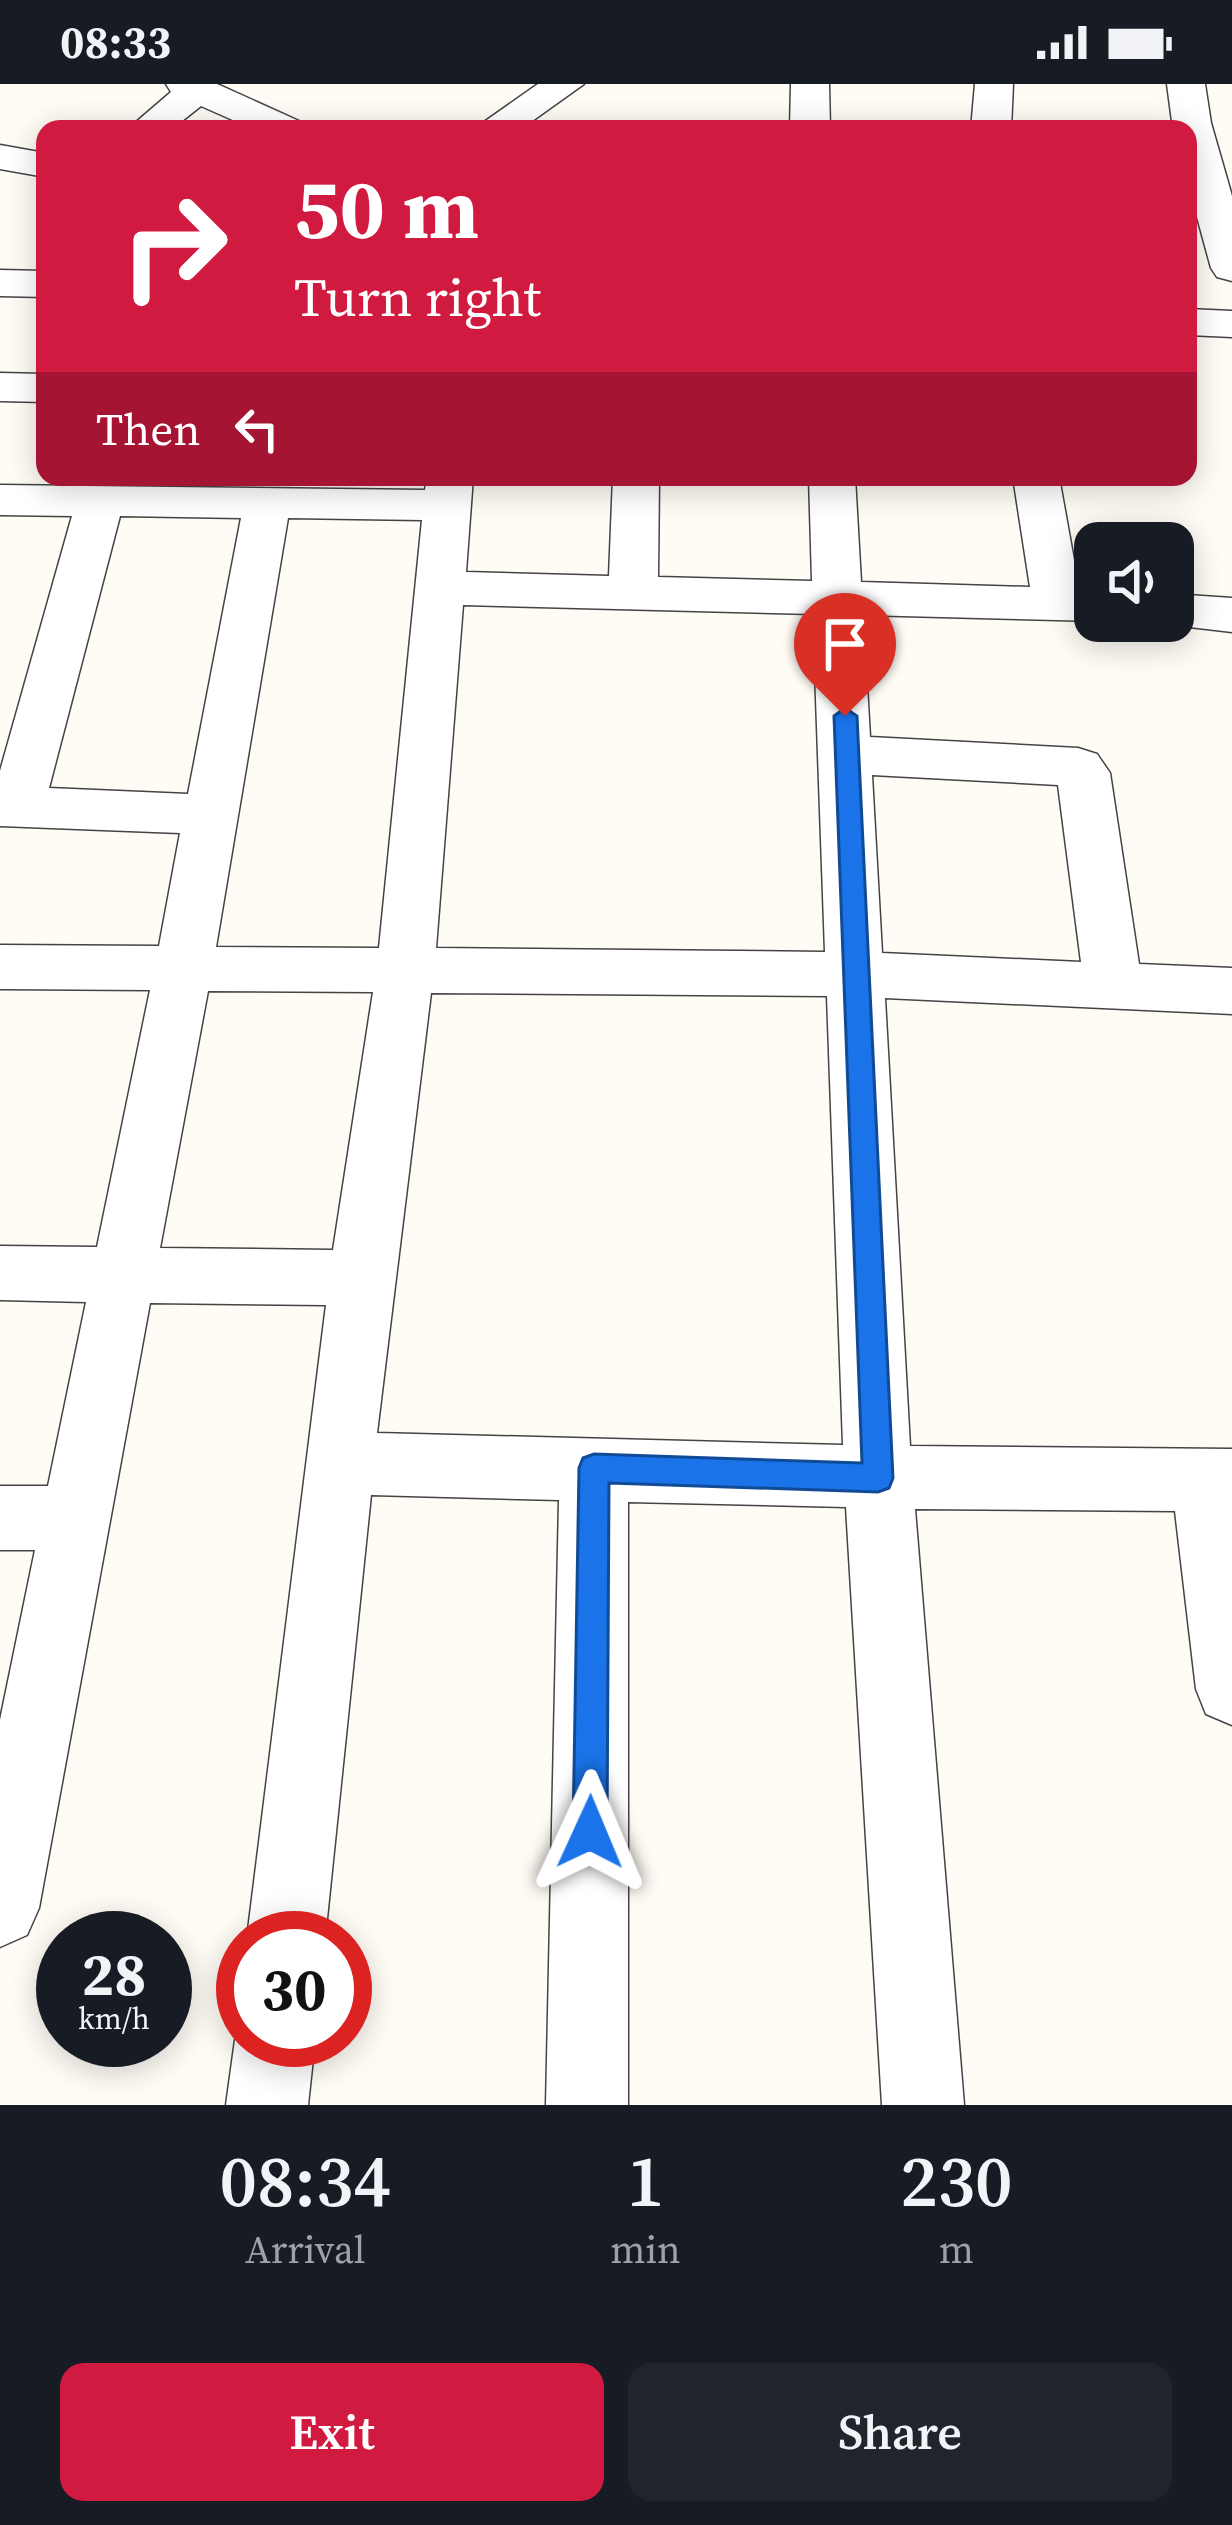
<!DOCTYPE html>
<html lang="en">
<head>
<meta charset="utf-8">
<style>
	body { margin:0; font-family:"Source Serif 4",serif; background:#20242c; color:#f1f3f6; height:100vh; display:flex; flex-direction:column; font-size:45px; white-space:nowrap }
	* { box-sizing:border-box; margin:0 }
	p { font-size:39px; color:#9ea1a6 }
	.icon { flex:none; width:66px; height:66px; fill:none; stroke:currentColor; stroke-width:2; stroke-linecap:round; stroke-linejoin:round }
	.map { position:relative; height:2021px; overflow:hidden }
	.side { display:flex; flex-direction:column; background:#171b24; flex:1 }
	.side>* { flex:none }
	.top-card { position:absolute; left:36px; top:36px; width:1161px; height:366px; border-radius:24px; box-shadow:0 6px 30px #0003; background:#d01a40; color:#fff; overflow:hidden }
	.fabs { position:absolute; left:1074px; top:438px; display:grid; gap:24px }
	.fabs a { display:grid; place-items:center; width:120px; height:120px; border-radius:24px; background:#171b24; box-shadow:0 6px 30px #0003; font-size:60px }
	.speed { position:absolute; left:36px; top:1827px; display:flex; gap:24px; font-size:60px; font-weight:700; text-align:center }
	.speed>* { display:grid; place-content:center; width:156px; height:156px; border-radius:50%; background:#171b24; box-shadow:0 6px 30px #0003; line-height:1 }
	.speed small { font-size:30px; font-weight:400 }
	.speed .limit { border:18px solid #d22; background:#fff; color:#111 }
	.pin { position:absolute; display:grid; place-items:center; width:102px; height:102px; color:#fff; margin:-123px -51px; border-radius:50% 50% 50% 0; rotate:-45deg; box-shadow:0 0 12px #0007 }
	.pin .icon { rotate:45deg }
	.me { position:absolute; width:132px; margin:-66px; rotate:1deg; stroke-linejoin:round; filter:drop-shadow(0 0 9px #0008) }
	.turn { display:flex; align-items:center; gap:42px; height:252px; padding:0 60px; font-size:54px }
	.turn .icon { width:156px; height:156px; stroke-width:2.5 }
	.turn b { display:block; font-size:84px; line-height:102px }
	.then { display:flex; align-items:center; height:114px; padding:0 60px; background:#0003; gap:24px; font-size:45px }
	.eta { display:flex; justify-content:space-evenly; align-items:center; height:204px; text-align:center }
	.eta b { font-size:72px; font-weight:600; line-height:84px }
	.action { display:flex; gap:24px; margin-top:auto; padding:24px 60px }
	.action a { flex:1; height:138px; border-radius:24px; background:#d01a40; color:#fff; font-size:48px; font-weight:600; line-height:138px; text-align:center }
	.action a+a { background:#20242c; color:#f1f3f6 }
	.status { display:flex; justify-content:space-between; align-items:center; height:84px; padding:0 60px; background:#171b24; direction:ltr }
	.status svg { height:33px; fill:currentColor }
	.map>svg:first-child { display:block }
	.lines { fill:none; stroke-linecap:round; stroke-linejoin:round }
	.minor-casing { stroke:#444; stroke-width:3 }
	.minor { fill:#fff; fill-rule:evenodd }
	.route { fill:#1a73e8; stroke:#114b97; stroke-width:3 }
</style>
</head>
<body>
<div class="status"><b>08:33</b><svg viewBox="0 0 49 12"><path d="M0 12V9h3v3zM5 12V6h3v6zM10 12V3h3v9zM15 12V0h3v12zM26 1h20v11H26zM47 4h2v5h-2z"/></svg></div>
<div class="map">
<svg width="1232" height="2021" viewBox="0 0 1232 2021">
	<rect width="100%" height="100%" fill="#fffbf5"/>
	<g class="lines">
		<!-- minor casing -->
		<g class="minor-casing">
			<path id="minor" d="M 166,0 L 217,0 L 299,37 L 305,45 L 253,45 L 201,22 L 172,45 L 128,45 L 171,8 Z
				M 538,0 L 584,0 L 521,45 L 474,45 Z
				M 791,0 L 829,0 L 830,45 L 790,45 Z
				M 975,0 L 1013,0 L 1011,45 L 971,45 Z
				M 1167,0 L 1205,0 L 1211,39 L 1232,112 L 1232,197 L 1217,193 L 1211,184 L 1188,100 L 1188,45 L 1173,45 Z
				M 0,61 L 45,69 L 45,93 L 0,85 Z
				M 0,186 L 45,187 L 45,213 L 0,212 Z
				M 1188,225 L 1232,227 L 1232,253 L 1188,251 Z
				M 0,289 L 45,290 L 45,318 L 0,317 Z
				M 427,393 L 473,393 L 466,488 L 609,492 L 613,393 L 659,393 L 658,493 L 812,497 L 809,393 L 855,393 L 861,498 L 1030,503 L 1013,393 L 1059,393 L 1079,504 L 1095,504 L 1097,537 L 863,531 L 870,653 L 1078,664 L 1097,670 L 1110,689 L 1139,880 L 1232,884 L 1232,930 L 885,914 L 910,1362 L 1232,1365 L 1232,1641 L 1206,1630 L 1196,1605 L 1175,1427 L 915,1425 L 964,2021 L 882,2021 L 846,1423 L 628,1418 L 628,2021 L 546,2021 L 559,1416 L 371,1411 L 325,1854 L 247,1854 L 326,1221 L 150,1219 L 39,1824 L 27,1851 L 0,1863 L 0,1636 L 35,1466 L 0,1466 L 0,1402 L 48,1402 L 86,1218 L 0,1216 L 0,1162 L 97,1163 L 150,906 L 0,905 L 0,861 L 159,862 L 180,749 L 0,742 L 0,687 L 72,432 L 0,431 L 0,401 L 425,406 ZM 120,432 L 241,434 L 188,710 L 49,704 ZM 288,434 L 422,436 L 379,864 L 216,863 ZM 463,521 L 813,530 L 825,868 L 436,864 ZM 872,691 L 1058,701 L 1081,878 L 882,869 ZM 208,907 L 373,908 L 333,1166 L 160,1164 ZM 431,909 L 827,912 L 843,1361 L 377,1349 Z
				M 1173,510 L 1232,514 L 1232,548 L 1155,539 L 1173,537 Z
				M 243,1936 L 243,1956 L 315,1956 L 308,2021 L 226,2021 L 235,1956 Z"/>
		</g>
		<!-- minor -->
		<use href="#minor" class="minor"/>
	</g>
	<!-- route -->
	<path class="route" d="M 845,624 L 857,632 L 893,1394 L 889,1404 L 878,1408 L 609,1399 L 607,1748 L 602,1760 L 590,1765 L 578,1760 L 573,1748 L 579,1384 L 583,1374 L 594,1370 L 862,1379 L 834,632 Z"/>
</svg>
<div class="fabs">
<a><svg class="icon" aria-label="sound" viewBox="0 0 24 24"><path d="M4 9h4l5-4v14l-5-4H4zM17 9q2 3 0 6"/></svg></a>
</div>
<div class="speed"><div>28<small>km/h</small></div><div class="limit">30</div></div>
<div class="pin" style="left:845px;top:632px;background:#d93025"><svg class="icon" aria-label="arrive" viewBox="0 0 24 24"><path d="M6 21V4h12l-3 4 3 4H6"/></svg></div>
<svg class="me" style="left:590px;top:1748px" viewBox="-20 -20 40 40"><path d="M0-17L14 15 0 8-14 15z" fill="#1a73e8" stroke="#fff" stroke-width="4"/></svg>
<div class="top-card">
<div class="turn"><svg class="icon" aria-label="right" viewBox="0 0 24 24"><path d="M7 20v-9h11M14 6l5 5-5 5"/></svg><div><b>50 m</b>Turn right</div></div>
<div class="then">Then<svg class="icon" aria-label="left" viewBox="0 0 24 24"><path d="M17 20v-9H6M10 6l-5 5 5 5"/></svg></div>
</div>
</div>
<section class="side">
<div class="eta">
<div><b>08:34</b><p>Arrival</p></div>
<div><b>1</b><p>min</p></div>
<div><b>230</b><p>m</p></div>
</div>
<div class="action"><a>Exit</a><a>Share</a></div>
</section>
</body>
</html>
